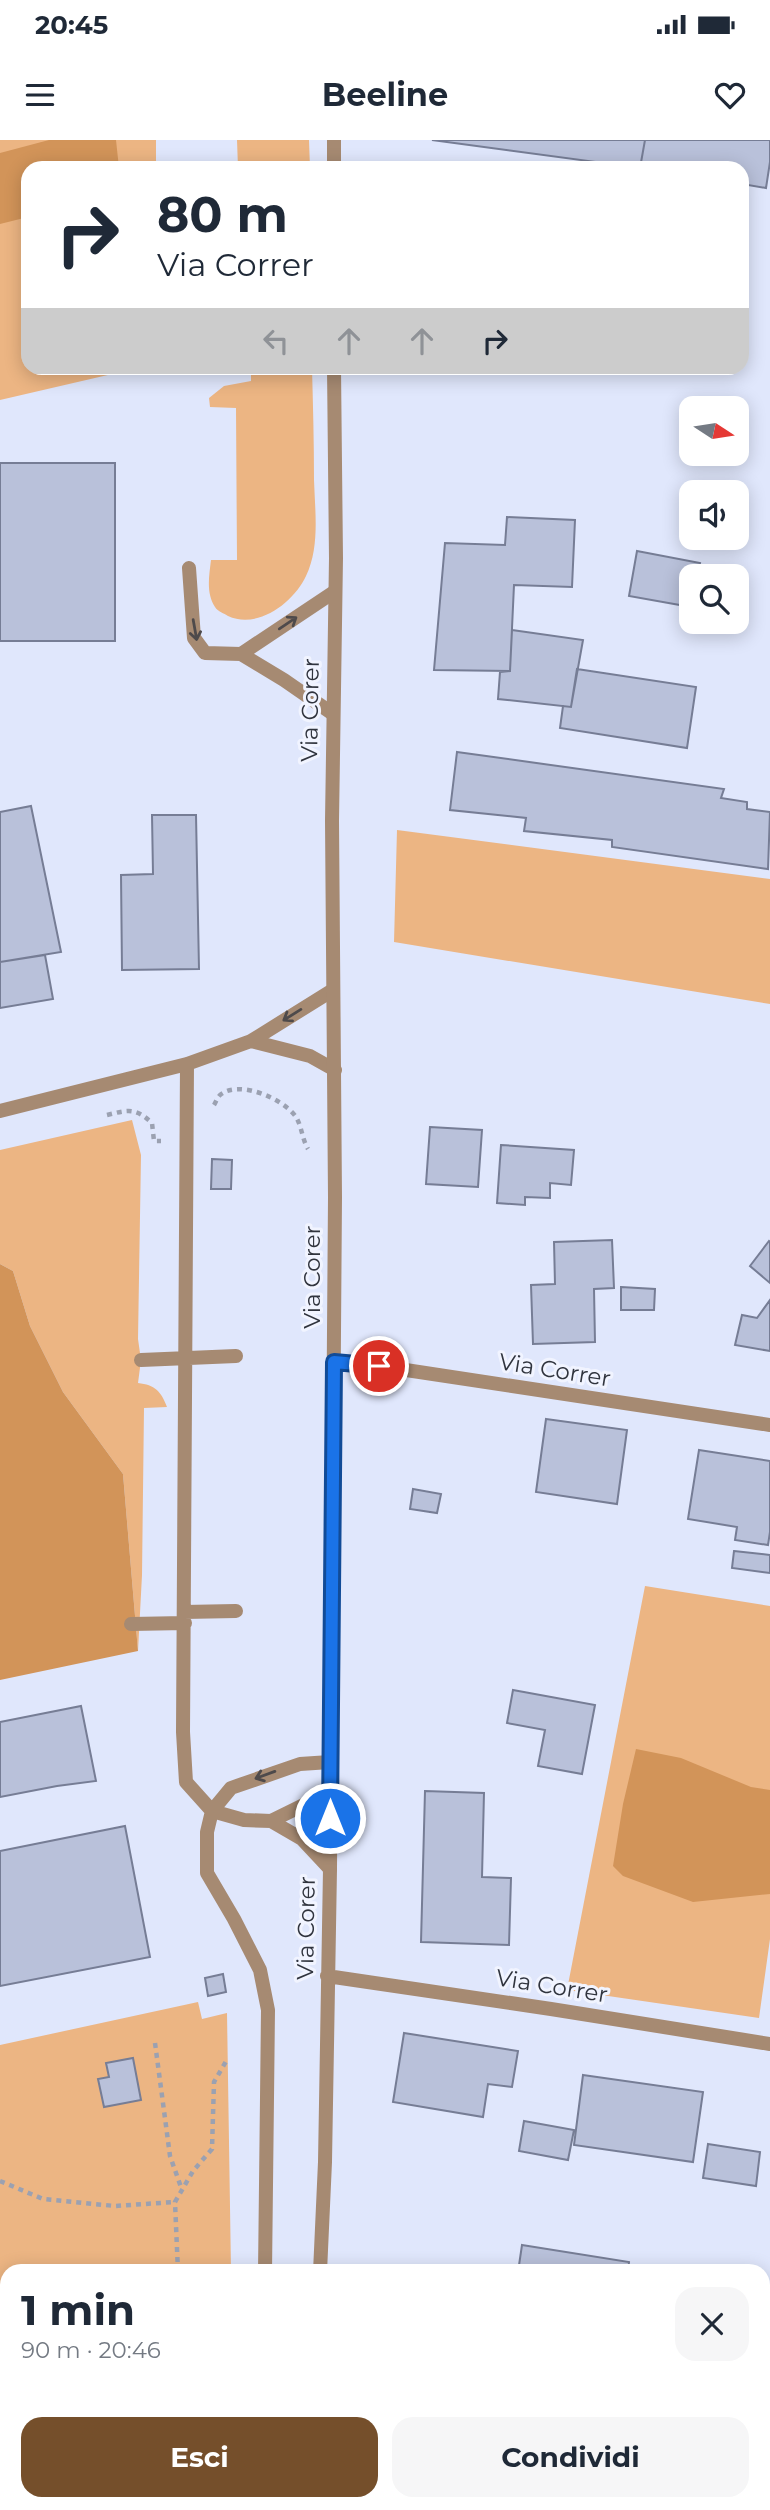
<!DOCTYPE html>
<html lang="it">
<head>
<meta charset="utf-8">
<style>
	body { margin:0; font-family:Montserrat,sans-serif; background:#f6f6f7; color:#1f2937; height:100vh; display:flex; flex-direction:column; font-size:26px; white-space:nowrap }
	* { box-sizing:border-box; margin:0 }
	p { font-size:23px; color:#747a83 }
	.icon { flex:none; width:38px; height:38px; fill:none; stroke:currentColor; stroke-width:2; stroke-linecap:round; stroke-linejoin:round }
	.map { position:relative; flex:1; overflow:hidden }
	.side { position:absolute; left:0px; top:2124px; width:770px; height:247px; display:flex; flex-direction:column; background:#fff; border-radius:21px 21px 0 0; box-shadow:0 4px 18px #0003 }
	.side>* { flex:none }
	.top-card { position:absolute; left:21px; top:21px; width:728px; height:214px; border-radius:21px; box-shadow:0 4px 18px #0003; background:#fff; color:#1f2937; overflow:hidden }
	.needle { width:46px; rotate:102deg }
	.controls { position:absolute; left:679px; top:256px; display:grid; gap:14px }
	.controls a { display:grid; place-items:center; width:70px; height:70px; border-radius:14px; background:#fff; box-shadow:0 4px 18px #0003; font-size:35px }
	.pin { position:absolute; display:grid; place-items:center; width:60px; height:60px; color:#fff; margin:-30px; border:4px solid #fff; border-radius:50%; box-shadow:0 2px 7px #0007 }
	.me { position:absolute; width:77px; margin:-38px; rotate:0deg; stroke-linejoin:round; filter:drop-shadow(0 0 5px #0008) }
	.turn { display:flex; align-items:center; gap:24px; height:147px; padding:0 21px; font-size:32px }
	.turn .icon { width:91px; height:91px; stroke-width:2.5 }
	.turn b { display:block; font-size:49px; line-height:60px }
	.lanes { display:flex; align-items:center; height:66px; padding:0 21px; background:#0003; justify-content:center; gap:35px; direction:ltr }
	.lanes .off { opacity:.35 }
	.round { display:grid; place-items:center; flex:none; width:74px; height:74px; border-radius:21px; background:#f6f6f7 }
	.summary { display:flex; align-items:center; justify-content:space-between; height:119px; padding:0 21px }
	h1 { font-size:42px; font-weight:700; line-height:52px }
	.primary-button { display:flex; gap:14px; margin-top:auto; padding:14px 21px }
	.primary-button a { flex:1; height:80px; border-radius:21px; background:#754f2b; color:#fff; font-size:28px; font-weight:700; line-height:80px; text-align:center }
	.primary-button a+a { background:#f6f6f7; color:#1f2937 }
	.status { display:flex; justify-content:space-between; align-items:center; height:49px; padding:0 35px; background:#fff; direction:ltr }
	.status svg { height:19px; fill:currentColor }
	header { display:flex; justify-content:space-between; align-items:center; height:91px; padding:0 21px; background:#fff; font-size:32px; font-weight:700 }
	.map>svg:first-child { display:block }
	.green { fill:#ecb583 }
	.forest { fill:#d29459 }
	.building { fill:#b9c1da; stroke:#767d95; stroke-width:2 }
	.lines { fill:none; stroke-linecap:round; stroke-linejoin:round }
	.path { stroke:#9ba1b1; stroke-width:4.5; stroke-dasharray:5 5; stroke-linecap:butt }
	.lane { stroke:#a68a72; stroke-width:14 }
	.street { stroke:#a68a72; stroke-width:14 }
	.oneway { stroke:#4e4a4b }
	.route-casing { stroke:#114b97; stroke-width:18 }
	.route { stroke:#1a73e8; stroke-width:12 }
	.labels { text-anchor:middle; stroke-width:6; stroke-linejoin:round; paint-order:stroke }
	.street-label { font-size:23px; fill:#30343e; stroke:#f1f4ff }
</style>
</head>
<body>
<div class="status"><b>20:45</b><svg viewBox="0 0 49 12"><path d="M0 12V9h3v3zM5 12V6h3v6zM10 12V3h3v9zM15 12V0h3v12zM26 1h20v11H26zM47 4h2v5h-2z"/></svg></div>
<header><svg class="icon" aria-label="menu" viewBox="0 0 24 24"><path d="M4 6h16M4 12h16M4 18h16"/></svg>Beeline<svg class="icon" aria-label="heart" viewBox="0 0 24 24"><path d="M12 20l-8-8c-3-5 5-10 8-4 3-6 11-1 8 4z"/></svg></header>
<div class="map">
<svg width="770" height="2370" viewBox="0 0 770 2370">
	<rect width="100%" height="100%" fill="#e0e7fc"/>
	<!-- green -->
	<path class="green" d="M 0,0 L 156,0 L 156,28 L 28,28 L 28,228 L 138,228 L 0,260 Z
		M 237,0 L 309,0 L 310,28 L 238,28 Z
		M 251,228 L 312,228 C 313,265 314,303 314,340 C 315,372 320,407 306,436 C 294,462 258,490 228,476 C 224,473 218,472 215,467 C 206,453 209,437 211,420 L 237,420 L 236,268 L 210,267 L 209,258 L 224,246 L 251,241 Z
		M 397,690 L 770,739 L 770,864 L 394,802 Z
		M 132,980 L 141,1015 L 138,1199 L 141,1220 L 138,1243 C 155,1245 161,1251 167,1267 L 144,1268 L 142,1435 L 138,1511 L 123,1334 L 63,1252 L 30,1186 L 13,1131 L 0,1124 L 0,1010 Z
		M 645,1446 L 770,1466 L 770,1799 L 759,1878 L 567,1850 Z
		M 198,1862 L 202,1879 L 227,1873 L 231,2131 L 7,2132 L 7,2228 L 0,2219 L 0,1905 Z
		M 122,2364 L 244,2364 L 243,2370 L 131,2370 Z"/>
	<!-- forest -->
	<path class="forest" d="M 49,0 L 116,0 L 119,28 L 28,28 L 28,77 L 0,84 L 0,13 Z
		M 0,1124 L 13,1131 L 30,1186 L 63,1252 L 123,1334 L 138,1511 L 0,1540 Z
		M 636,1609 L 681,1618 L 751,1647 L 770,1650 L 770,1754 L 693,1762 L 623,1736 L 613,1726 L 623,1664 Z"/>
	<!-- building -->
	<path class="building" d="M 432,0 L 645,0 L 640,28 Z
		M 645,0 L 770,0 L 770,22 L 766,48 L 742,44 L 742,28 L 640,28 Z
		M 0,323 L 115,323 L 115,501 L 0,501 Z
		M 507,377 L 575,380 L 572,447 L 514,445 L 510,531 L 434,530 L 445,403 L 505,405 Z
		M 637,411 L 700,423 L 697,436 L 691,436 L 691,467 L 629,456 Z
		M 512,490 L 583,500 L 571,567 L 498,559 L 500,532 L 510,531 Z
		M 577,529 L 696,547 L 687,608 L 560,588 L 563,566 L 571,567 Z
		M 457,612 L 724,649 L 721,658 L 747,662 L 747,669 L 770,672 L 768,729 L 612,707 L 612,700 L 524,691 L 526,678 L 450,670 Z
		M 31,666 L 61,812 L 0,822 L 0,672 Z
		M 152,675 L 196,675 L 199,829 L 122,830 L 121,735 L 153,734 Z
		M 45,815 L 53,859 L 0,868 L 0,822 Z
		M 430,987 L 482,990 L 478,1047 L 426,1044 Z
		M 501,1005 L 574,1010 L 571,1045 L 550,1043 L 550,1058 L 525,1057 L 525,1065 L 497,1063 Z
		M 212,1019 L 232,1020 L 231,1049 L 211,1049 Z
		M 612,1100 L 614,1148 L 594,1149 L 595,1202 L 533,1204 L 531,1145 L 555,1144 L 554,1102 Z
		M 769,1101 L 770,1102 L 770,1143 L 750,1126 Z
		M 621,1147 L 655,1149 L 654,1170 L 621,1170 Z
		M 770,1160 L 770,1211 L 735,1205 L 742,1175 L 757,1178 Z
		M 546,1279 L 627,1290 L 617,1364 L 536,1352 Z
		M 699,1310 L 770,1321 L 770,1392 L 768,1405 L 735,1400 L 737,1387 L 688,1379 Z
		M 413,1349 L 441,1354 L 437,1373 L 410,1369 Z
		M 734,1411 L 770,1415 L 770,1433 L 732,1428 Z
		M 513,1550 L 595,1565 L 582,1634 L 538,1626 L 545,1590 L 507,1583 Z
		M 81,1566 L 96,1641 L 57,1646 L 0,1657 L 0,1582 Z
		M 425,1651 L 484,1653 L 482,1737 L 511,1738 L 509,1805 L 421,1802 Z
		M 125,1686 L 150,1817 L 0,1846 L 0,1711 Z
		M 223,1834 L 226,1852 L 208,1856 L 205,1838 Z
		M 404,1893 L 518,1911 L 512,1947 L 488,1944 L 483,1977 L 393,1962 Z
		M 133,1918 L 141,1960 L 104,1967 L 98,1939 L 109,1937 L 106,1923 Z
		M 583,1935 L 703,1952 L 693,2022 L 574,2005 Z
		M 524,1981 L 574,1990 L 568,2020 L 519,2011 Z
		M 708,2004 L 760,2012 L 756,2046 L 703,2038 Z
		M 522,2105 L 629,2122 L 628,2132 L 518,2132 Z
		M 763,2363 L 770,2364 L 770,2370 L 699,2370 L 700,2364 Z
		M 332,2364 L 367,2364 L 412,2370 L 332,2370 Z
		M 521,2364 L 588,2364 L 587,2370 L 560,2370 Z"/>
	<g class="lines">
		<!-- path -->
		<path class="path" d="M 214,965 C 216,962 217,958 220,955 C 239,939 284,959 296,977 C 302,987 302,999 308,1009
			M 107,975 C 128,970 135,967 152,983 L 154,1001 L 161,1001
			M 155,1903 L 170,2016 L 182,2050
			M 0,2041 L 43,2059 L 115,2066 L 175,2062
			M 178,2132 L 175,2062 L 193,2031 L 212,2009 L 214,1942 L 228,1918"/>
		<!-- lane -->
		<path class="lane" d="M 189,428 L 194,498 L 205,513 L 241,514 L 334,452
			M 241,514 L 284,540 L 333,574
			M 251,901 L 310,916 L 335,930
			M 187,924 L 183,1592 L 186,1642 L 212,1671 L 244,1680 L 271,1681 L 330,1652
			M 0,971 L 187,924 L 251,901 L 333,850
			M 141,1220 L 236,1216
			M 184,1472 L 236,1471
			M 131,1484 L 185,1483
			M 271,1681 L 302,1699 L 330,1729
			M 265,2132 L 268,1870 L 260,1830 L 234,1779 L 207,1733 L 207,1692 L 212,1671 L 231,1648 L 300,1624 L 330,1622"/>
		<!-- street -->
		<path class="street" d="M 334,28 L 334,0
			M 334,1222 L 353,1222 L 770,1285
			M 327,1836 L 551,1869 L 770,1904
			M 320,2132 L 325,2022 L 330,1729 L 335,1057 L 332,681 L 336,418 L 334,228
			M 0,2266 L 7,2274
			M 0,2357 L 9,2370
			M 17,2364 L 27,2370
			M 92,2364 L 101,2370
			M 270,2370 L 272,2364"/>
	</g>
	<!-- one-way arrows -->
	<defs><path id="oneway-shaft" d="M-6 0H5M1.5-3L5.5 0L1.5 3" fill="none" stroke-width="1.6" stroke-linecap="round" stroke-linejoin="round" transform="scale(1.75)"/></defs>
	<g class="oneway">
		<use href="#oneway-shaft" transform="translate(288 483) rotate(-34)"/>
		<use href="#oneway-shaft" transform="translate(195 490) rotate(80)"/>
		<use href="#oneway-shaft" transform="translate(292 875) rotate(148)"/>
		<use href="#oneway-shaft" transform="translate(265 1635) rotate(160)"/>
	</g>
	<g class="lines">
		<!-- route casing -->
		<g class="route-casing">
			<path id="route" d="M 330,1678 L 334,1222 L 379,1226"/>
		</g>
		<!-- route -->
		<use href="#route" class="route"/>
	</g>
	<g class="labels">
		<!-- street labels -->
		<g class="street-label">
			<text transform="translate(310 570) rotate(-89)" y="8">Via Corer</text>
			<text transform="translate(312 1137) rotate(-90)" y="8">Via Corer</text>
			<text transform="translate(555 1230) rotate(9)" y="8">Via Correr</text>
			<text transform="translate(306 1788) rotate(-89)" y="8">Via Corer</text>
			<text transform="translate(552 1846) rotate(9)" y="8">Via Correr</text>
		</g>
	</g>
</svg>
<div class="controls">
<a><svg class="needle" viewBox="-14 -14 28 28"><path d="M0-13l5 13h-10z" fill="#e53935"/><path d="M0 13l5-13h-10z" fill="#747a83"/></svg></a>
<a><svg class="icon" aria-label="sound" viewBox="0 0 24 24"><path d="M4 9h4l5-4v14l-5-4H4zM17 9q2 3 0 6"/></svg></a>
<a><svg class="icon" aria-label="search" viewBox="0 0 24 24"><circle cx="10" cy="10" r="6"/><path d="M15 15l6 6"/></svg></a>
</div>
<div class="pin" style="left:379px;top:1226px;background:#d93025"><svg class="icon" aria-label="arrive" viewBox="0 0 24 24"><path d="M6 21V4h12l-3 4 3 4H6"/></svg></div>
<svg class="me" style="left:330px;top:1678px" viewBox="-20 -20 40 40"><circle r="17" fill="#1a73e8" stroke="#fff" stroke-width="3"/><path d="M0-11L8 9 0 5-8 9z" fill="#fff"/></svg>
<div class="top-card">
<div class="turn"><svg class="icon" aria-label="right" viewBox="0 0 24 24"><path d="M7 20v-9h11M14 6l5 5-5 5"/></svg><div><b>80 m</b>Via Correr</div></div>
<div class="lanes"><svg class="icon off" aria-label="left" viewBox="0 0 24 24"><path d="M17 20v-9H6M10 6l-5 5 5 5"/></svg><svg class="icon off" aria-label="ahead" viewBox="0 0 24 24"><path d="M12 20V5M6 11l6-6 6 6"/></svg><svg class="icon off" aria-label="ahead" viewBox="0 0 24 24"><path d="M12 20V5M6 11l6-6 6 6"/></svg><svg class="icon" aria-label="right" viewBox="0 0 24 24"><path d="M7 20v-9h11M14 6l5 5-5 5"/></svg></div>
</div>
<section class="side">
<div class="summary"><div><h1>1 min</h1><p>90 m · 20:46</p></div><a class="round"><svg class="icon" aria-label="close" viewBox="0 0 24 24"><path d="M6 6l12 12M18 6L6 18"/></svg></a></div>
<div class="primary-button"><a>Esci</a><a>Condividi</a></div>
</section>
</div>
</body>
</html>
